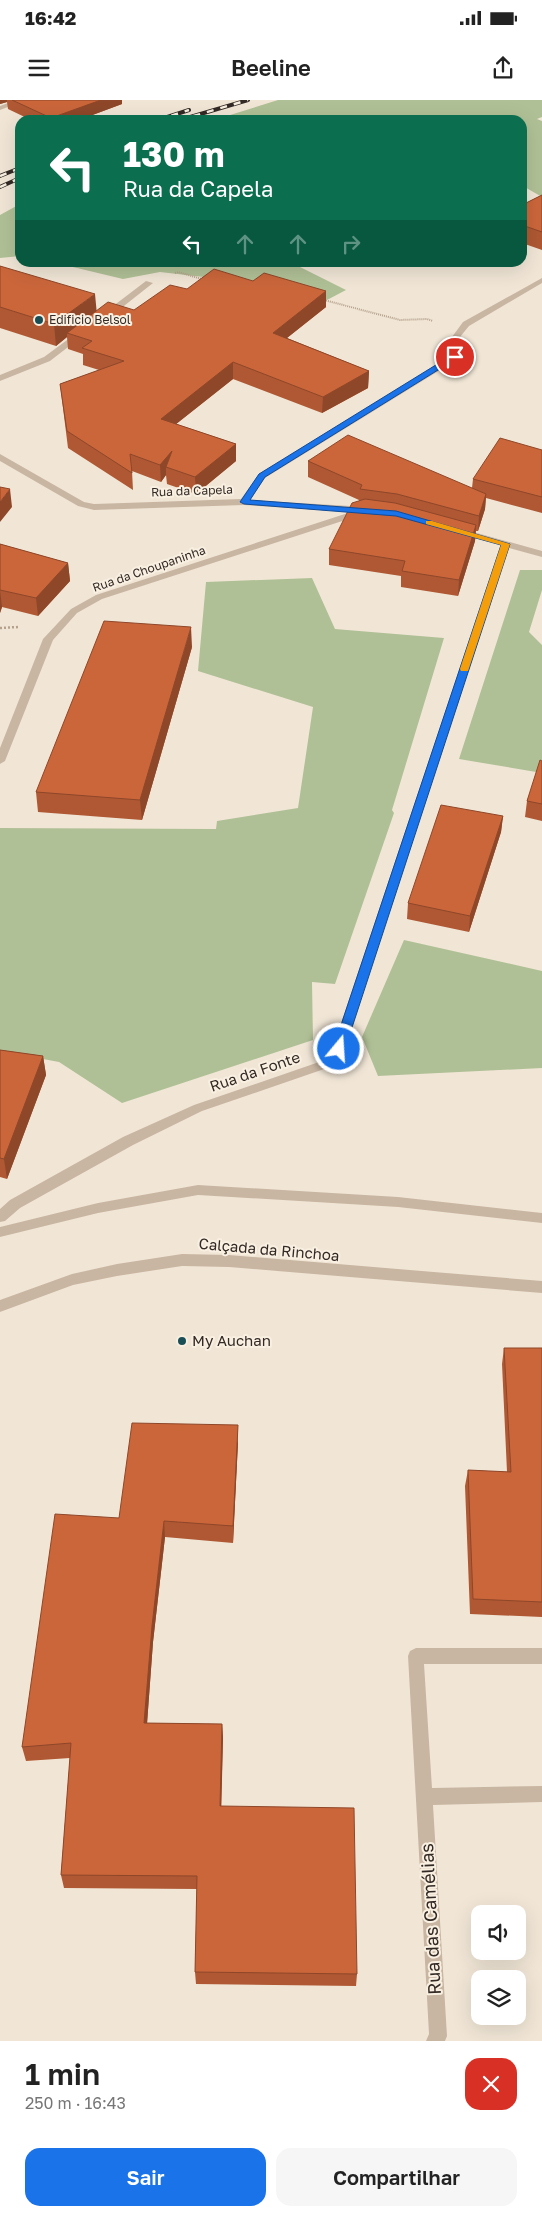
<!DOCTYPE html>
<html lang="pt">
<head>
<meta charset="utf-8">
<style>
	body { margin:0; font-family:"Golos Text",sans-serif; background:#f6f6f6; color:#222; height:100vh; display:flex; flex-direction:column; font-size:19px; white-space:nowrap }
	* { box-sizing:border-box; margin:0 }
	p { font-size:16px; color:#767676 }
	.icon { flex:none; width:28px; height:28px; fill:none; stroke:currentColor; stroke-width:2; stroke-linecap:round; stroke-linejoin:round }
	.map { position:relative; height:1941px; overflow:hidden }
	.details { display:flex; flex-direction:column; background:#fff; flex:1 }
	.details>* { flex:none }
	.banner { position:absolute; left:15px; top:15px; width:512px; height:152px; border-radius:15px; box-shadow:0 5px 20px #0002; background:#0b6e4f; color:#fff; overflow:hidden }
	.buttons { position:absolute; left:471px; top:1805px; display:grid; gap:10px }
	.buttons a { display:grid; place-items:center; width:55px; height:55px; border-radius:10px; background:#fff; box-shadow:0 5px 20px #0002; font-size:25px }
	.pin { position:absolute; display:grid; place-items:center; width:42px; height:42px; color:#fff; margin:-21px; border:2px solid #fff; border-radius:50%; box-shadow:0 1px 5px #0007 }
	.me { position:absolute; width:55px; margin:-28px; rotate:18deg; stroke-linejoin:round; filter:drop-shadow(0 0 4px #0008) }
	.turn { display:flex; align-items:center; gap:18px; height:105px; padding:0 25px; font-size:22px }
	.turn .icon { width:65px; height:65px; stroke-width:2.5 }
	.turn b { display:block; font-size:35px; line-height:42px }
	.lanes { display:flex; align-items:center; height:48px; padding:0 25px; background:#0003; justify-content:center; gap:25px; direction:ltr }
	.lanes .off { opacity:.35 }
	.round { display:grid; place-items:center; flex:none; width:52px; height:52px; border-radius:15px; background:#f6f6f6 }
	.head { display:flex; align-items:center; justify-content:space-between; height:85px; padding:0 25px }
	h1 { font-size:30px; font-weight:600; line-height:38px }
	.button { display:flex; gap:10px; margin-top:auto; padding:10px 25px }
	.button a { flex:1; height:58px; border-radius:15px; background:#1a73e8; color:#fff; font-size:20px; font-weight:600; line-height:58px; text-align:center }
	.button a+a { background:#f6f6f6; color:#222 }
	.status { display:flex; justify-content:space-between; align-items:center; height:35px; padding:0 25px; background:#fff; direction:ltr }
	.status svg { height:14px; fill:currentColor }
	header { display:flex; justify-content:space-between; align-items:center; height:65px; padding:0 25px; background:#fff; font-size:22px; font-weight:600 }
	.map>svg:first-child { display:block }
	.green { fill:#b0c096 }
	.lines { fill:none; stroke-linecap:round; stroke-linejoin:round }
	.path-far1 { stroke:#b5a08c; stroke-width:2; stroke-dasharray:1 1; stroke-linecap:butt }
	.path { stroke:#b5a08c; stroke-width:2.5; stroke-dasharray:2 2; stroke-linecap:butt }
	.service { fill:#c9b6a2; fill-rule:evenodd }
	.minor { fill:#c9b6a2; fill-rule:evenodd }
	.tertiary { fill:#c9b6a2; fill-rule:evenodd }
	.rail-casing { stroke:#342a25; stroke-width:4 }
	.rail { stroke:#f9f0e2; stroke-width:2.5; stroke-dasharray:7; stroke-linecap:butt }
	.wall { fill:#af5833 }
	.shaded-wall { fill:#8e4729 }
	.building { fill:#cb663b; stroke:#8e4729 }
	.route { fill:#1a73e8; stroke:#114b97 }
	.slow { fill:#f59e0b }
	.poi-dot { fill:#194e56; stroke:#f9f0e2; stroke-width:2 }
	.labels { text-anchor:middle; stroke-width:4; stroke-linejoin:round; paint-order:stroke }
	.far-poi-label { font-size:12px; fill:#342a25; stroke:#f9f0e2; text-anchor:start }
	.far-street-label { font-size:12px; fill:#342a25; stroke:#f9f0e2 }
	.street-label { font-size:15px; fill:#342a25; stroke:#f9f0e2 }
	.poi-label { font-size:15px; fill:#342a25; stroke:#f9f0e2; text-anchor:start }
	.near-street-label { font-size:18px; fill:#342a25; stroke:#f9f0e2 }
</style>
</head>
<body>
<div class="status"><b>16:42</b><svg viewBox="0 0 49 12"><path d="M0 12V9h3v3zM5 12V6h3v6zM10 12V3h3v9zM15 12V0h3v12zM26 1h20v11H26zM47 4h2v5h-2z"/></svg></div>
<header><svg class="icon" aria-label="menu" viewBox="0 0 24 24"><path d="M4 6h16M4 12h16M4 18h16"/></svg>Beeline<svg class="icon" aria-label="share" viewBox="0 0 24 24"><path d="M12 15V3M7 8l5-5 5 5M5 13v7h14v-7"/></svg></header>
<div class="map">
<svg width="542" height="1941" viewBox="0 0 542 1941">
	<rect width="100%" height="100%" fill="#f1e6d6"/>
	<!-- green -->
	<path class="green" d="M 278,0 L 542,0 L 542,17 L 537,19 L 542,21 L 542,97 L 523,86 L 522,20 L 214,20 Z
		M 20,104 L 20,156 L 0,158 L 0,115 Z
		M 56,163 L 292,163 L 346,190 L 327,200 L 264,184 L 160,172 L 123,179 Z
		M 520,470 L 542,470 L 542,490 L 529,532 L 542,545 L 542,673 L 459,659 Z
		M 312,478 L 335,529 L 444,538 L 392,710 L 394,713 L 335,884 L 312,882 L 313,940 L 122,1003 L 59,962 L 0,951 L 0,728 L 216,729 L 217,721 L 298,708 L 313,607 L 198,571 L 206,482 Z
		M 404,840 L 542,871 L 542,968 L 378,976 L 362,937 Z"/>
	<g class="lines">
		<!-- path-far1 -->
		<path class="path-far1" d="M 175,173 L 178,172 L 205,180
			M 324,200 L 400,220 L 427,219 L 433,221"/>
		<!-- path -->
		<path class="path" d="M 0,528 L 19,527"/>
		<!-- service -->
		<path class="service" d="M 198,1085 L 398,1097 L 542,1113 L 542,1123 L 398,1107 L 198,1095 L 98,1113 L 0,1137 L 0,1127 L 98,1103 Z"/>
		<!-- minor -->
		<path class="minor" d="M 16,0 L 26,0 L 0,10 L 0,6 Z
			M 542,178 L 542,183 L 469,226 L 460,237 L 458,259 L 265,378 L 250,400 L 367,407 L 370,408 L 370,412 L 102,499 L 77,513 L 53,540 L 5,661 L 0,664 L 0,648 L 43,539 L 71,509 L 96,495 L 351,412 L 244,405 L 94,410 L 78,406 L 0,361 L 0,354 L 84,402 L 94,404 L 241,399 L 259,374 L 451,256 L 452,237 L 463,222 Z
			M 146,181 L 153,183 L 110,217 L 104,217 L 104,213 Z
			M 78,232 L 85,234 L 50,261 L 0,281 L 0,275 L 44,257 Z
			M 459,428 L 542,451 L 542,457 L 509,448 L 343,952 L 330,967 L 202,1011 L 133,1045 L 20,1108 L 5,1121 L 0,1122 L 0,1109 L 10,1100 L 123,1037 L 194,1005 L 322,961 L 333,947 L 501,445 L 456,433 L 456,429 Z
			M 416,1548 L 542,1548 L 542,1564 L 424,1564 L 432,1688 L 542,1686 L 542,1702 L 433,1705 L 447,1936 L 445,1941 L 426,1941 L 429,1934 L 408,1556 L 410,1551 Z"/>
		<!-- tertiary -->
		<path class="tertiary" d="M 182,1154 L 229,1155 L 542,1181 L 542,1193 L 229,1167 L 182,1166 L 117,1176 L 73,1185 L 0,1212 L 0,1200 L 72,1174 L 117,1164 Z"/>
		<!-- rail casing -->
		<g class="rail-casing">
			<path id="rail" d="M 158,20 L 189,10
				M 180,20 L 248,0
				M 0,76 L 20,68
				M 0,87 L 20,78"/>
		</g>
		<!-- rail -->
		<use href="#rail" class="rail"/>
	</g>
	<!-- wall -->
	<path class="wall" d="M 0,0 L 122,0 L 122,4 L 79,20 L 31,20 L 8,9 L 7,2 L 0,4 Z
		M 542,95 L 542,150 L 522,143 L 522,105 Z
		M 0,166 L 97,211 L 134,210 L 187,189 L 253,181 L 326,191 L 326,207 L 287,238 L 369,271 L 368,288 L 322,313 L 233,279 L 176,324 L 236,344 L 236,361 L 196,394 L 167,384 L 166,375 L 161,382 L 132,371 L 133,390 L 68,348 L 60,284 L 99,270 L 83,265 L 83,254 L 68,249 L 67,237 L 56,246 L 0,228 Z
		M 542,350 L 542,413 L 486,398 L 485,409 L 478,431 L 476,431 L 475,441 L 458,496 L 401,487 L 401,476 L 329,465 L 329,449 L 359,401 L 359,400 L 308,377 L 308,361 L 472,388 L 473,379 Z
		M 0,444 L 68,463 L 70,481 L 38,516 L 2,507 L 0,513 Z
		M 192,547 L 142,720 L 38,712 L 36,692 Z
		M 542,661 L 542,721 L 525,717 L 527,701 Z
		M 503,716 L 501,732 L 469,832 L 407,819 L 408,803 Z
		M 0,950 L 43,956 L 46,975 L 7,1079 L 0,1077 Z
		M 504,1248 L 542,1248 L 542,1517 L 470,1514 L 465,1386 L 468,1370 L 507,1372 L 502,1264 Z
		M 238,1342 L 233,1443 L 165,1437 L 153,1542 L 147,1623 L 222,1624 L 223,1638 L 221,1706 L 357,1874 L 356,1886 L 196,1884 L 195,1872 L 197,1789 L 64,1788 L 61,1775 L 70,1658 L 26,1661 L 22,1647 L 119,1418 Z"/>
	<!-- shaded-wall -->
	<path class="shaded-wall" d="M 0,0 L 7,0 L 7,2 L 0,4 Z
		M 101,0 L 122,0 L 122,4 L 79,20 L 51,20 L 51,18 Z
		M 326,191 L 326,207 L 273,249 L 273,233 Z
		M 95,194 L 97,215 L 67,233 L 67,237 L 56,246 L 54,224 Z
		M 233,262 L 233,279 L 161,336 L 161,319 Z
		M 369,271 L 368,288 L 322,313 L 323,297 Z
		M 236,344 L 236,361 L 196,394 L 195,377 Z
		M 172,351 L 166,367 L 166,375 L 161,382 L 160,365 Z
		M 10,389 L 12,407 L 0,422 L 0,402 Z
		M 486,394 L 485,409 L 478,431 L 479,416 Z
		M 476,425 L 475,441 L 458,496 L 459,480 Z
		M 68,463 L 70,481 L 38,516 L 36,498 Z
		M 0,490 L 2,507 L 0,513 Z
		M 191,527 L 192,547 L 142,720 L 140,700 Z
		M 503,716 L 501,732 L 469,832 L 470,816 Z
		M 43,956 L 46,975 L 7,1079 L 4,1059 Z
		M 238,1325 L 238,1342 L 233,1443 L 233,1426 Z
		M 164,1421 L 165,1437 L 153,1542 L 146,1638 L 144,1623 L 152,1526 Z
		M 222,1624 L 223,1638 L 221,1720 L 220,1706 Z"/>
	<!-- building -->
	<path class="building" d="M 12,0 L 101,0 L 51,18 Z
		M 542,95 L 542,132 L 522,125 L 522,105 Z
		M 0,166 L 95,194 L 54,224 L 0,207 Z
		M 214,169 L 253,181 L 264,173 L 326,191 L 273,233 L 369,271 L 323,297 L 233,262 L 161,319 L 236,344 L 195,377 L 166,367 L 172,351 L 160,365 L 130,354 L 132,373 L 67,331 L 60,284 L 124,261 L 82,248 L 92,241 L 67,233 L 108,202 L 134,210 L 170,185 L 187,189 Z
		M 348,335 L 486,394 L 479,416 L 397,394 L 360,389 L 362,385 L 308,361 Z
		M 500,338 L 542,350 L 542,397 L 473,379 Z
		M 0,387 L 10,389 L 0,402 Z
		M 365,399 L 395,403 L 476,425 L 459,480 L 402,471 L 405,461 L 329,449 L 352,403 Z
		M 0,444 L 68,463 L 36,498 L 0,490 Z
		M 104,521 L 191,527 L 140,700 L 36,692 Z
		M 540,660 L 542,661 L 542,704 L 527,701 Z
		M 441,705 L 503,716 L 470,816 L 408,803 Z
		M 0,950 L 43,956 L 4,1059 L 0,1058 Z
		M 504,1248 L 542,1248 L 542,1502 L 473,1499 L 468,1370 L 511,1372 Z
		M 132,1323 L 238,1325 L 233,1426 L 164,1421 L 152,1526 L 144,1623 L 222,1624 L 220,1706 L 354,1708 L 357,1874 L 195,1872 L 197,1776 L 61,1775 L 71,1643 L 22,1647 L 55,1414 L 119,1418 Z"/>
	<!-- route -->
	<path class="route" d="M 452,255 L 459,257 L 265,377 L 250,400 L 396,411 L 510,444 L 345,949 L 339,953 L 333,949 L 501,445 L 396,416 L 244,404 L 240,402 L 259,374 Z"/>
	<!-- slow -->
	<path class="slow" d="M 426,421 L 432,421 L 510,444 L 468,571 L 461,571 L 460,569 L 501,445 L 426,424 Z"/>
	<!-- markers -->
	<g class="poi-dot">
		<circle cx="39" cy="220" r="5"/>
		<circle cx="182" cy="1241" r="5"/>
	</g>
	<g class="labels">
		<!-- far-poi labels -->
		<g class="far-poi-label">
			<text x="49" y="224">Edificio Belsol</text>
		</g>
		<!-- far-street labels -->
		<g class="far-street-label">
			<text transform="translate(192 391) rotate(-2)" y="4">Rua da Capela</text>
			<text transform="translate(149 469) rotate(-19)" y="4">Rua da Choupaninha</text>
		</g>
		<!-- street labels -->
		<g class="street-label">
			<text transform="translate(255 972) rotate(-19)" y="5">Rua da Fonte</text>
			<text transform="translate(269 1150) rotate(5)" y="5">Calçada da Rinchoa</text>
		</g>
		<!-- poi labels -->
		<g class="poi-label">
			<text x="192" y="1246">My Auchan</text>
		</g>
		<!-- near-street labels -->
		<g class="near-street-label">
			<text transform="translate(431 1819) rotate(-93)" y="6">Rua das Camélias</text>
		</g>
	</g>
</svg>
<div class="buttons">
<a><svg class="icon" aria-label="sound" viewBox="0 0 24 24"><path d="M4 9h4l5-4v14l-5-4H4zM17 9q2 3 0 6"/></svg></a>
<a><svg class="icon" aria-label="layers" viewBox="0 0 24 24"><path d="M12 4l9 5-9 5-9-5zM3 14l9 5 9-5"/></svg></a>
</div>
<div class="pin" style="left:455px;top:257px;background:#d93025"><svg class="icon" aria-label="arrive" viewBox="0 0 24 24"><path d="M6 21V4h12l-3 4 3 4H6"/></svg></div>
<svg class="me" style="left:339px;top:949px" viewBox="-20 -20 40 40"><circle r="17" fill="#1a73e8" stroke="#fff" stroke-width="3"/><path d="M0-11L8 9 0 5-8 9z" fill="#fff"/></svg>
<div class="banner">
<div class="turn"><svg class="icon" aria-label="left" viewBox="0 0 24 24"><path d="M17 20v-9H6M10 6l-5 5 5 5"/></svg><div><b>130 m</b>Rua da Capela</div></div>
<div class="lanes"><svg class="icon" aria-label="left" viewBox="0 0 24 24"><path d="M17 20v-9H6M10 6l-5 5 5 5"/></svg><svg class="icon off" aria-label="ahead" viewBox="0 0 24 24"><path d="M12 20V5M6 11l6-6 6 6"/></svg><svg class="icon off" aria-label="ahead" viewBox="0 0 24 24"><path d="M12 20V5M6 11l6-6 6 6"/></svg><svg class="icon off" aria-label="right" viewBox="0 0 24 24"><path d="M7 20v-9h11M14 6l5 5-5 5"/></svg></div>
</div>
</div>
<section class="details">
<div class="head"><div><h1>1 min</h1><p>250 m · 16:43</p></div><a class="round" style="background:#d93025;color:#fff"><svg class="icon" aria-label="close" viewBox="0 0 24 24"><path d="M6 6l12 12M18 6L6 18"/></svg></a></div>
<div class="button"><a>Sair</a><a>Compartilhar</a></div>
</section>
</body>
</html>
